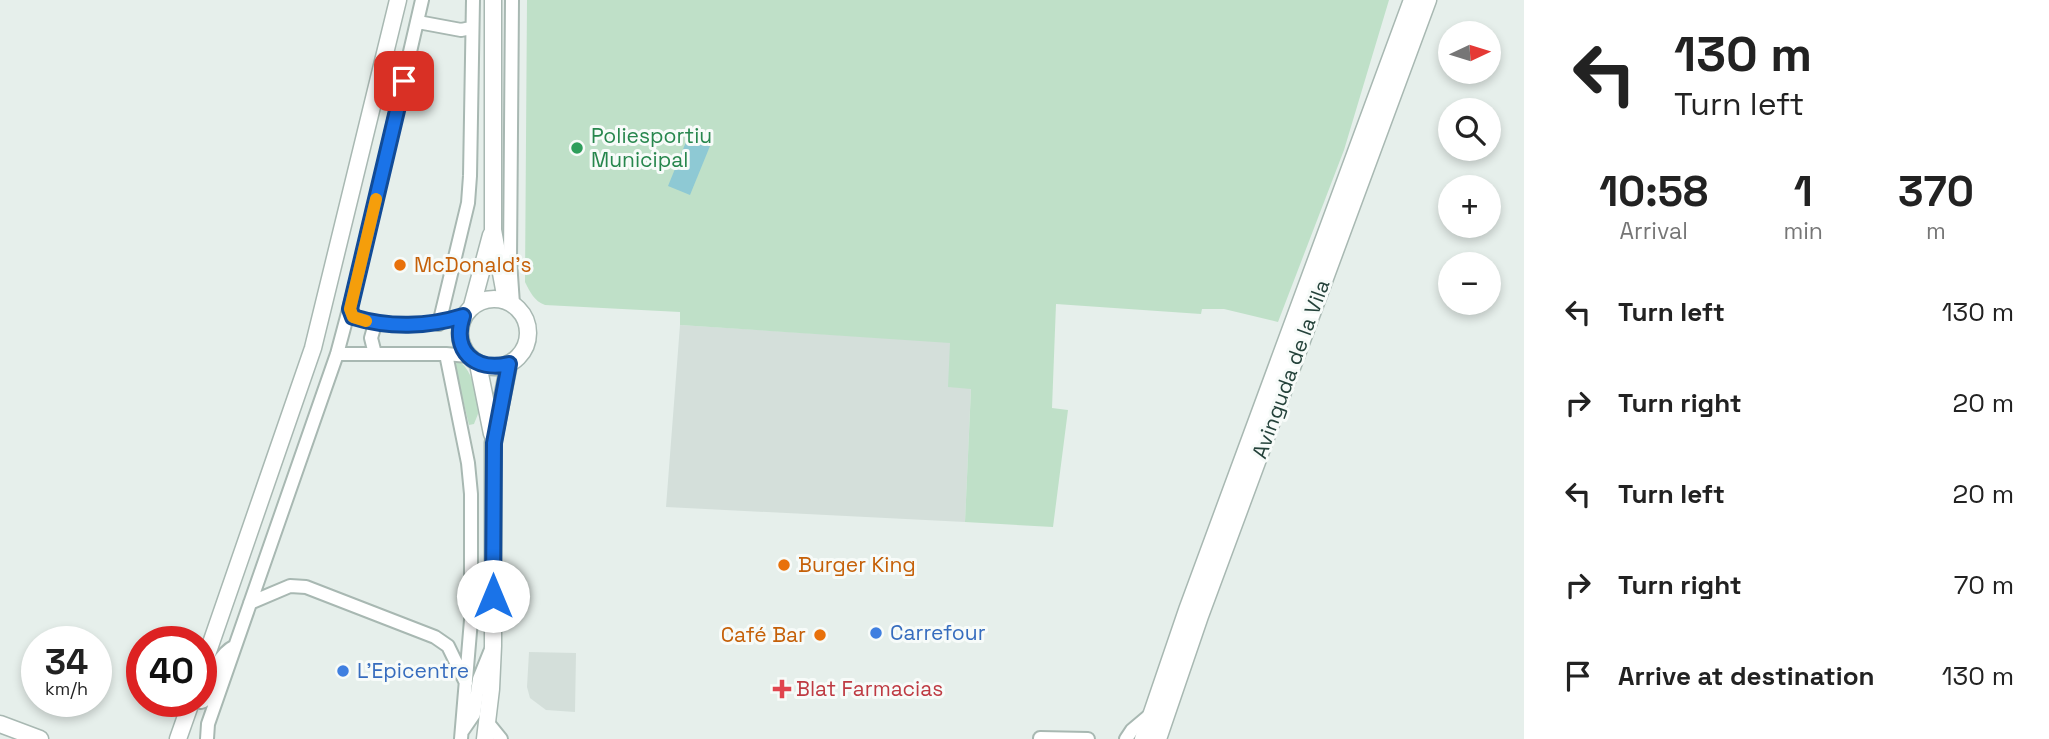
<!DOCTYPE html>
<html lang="en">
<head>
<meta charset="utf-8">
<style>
	body { margin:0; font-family:"Space Grotesk",sans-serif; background:#f6f6f6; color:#222; height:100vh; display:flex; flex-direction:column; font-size:26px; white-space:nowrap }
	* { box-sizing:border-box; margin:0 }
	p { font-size:23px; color:#767676 }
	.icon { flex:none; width:38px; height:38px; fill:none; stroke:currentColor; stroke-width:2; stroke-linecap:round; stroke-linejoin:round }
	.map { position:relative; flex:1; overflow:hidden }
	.details { display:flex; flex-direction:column; background:#fff; width:525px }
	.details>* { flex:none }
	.banner { background:#fff; color:#222; overflow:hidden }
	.needle { width:46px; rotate:86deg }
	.controls { position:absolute; left:1438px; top:21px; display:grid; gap:14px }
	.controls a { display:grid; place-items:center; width:63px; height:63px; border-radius:50%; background:#fff; box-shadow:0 4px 10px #0003; font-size:35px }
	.speed { position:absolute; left:21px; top:626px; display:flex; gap:14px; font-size:35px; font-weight:700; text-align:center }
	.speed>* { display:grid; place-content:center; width:91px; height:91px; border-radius:50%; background:#fff; box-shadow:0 4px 10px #0003; line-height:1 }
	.speed small { font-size:18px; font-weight:400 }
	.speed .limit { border:10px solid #d22; background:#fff; color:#111 }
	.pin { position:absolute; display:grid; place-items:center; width:60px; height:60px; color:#fff; margin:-30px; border-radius:14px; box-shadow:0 4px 10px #0006 }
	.me { position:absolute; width:77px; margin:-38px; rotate:0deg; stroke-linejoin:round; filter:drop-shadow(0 0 5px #0008) }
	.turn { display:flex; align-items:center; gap:24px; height:147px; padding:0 35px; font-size:32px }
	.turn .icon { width:91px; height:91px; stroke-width:2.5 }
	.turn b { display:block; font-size:49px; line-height:60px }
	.eta { display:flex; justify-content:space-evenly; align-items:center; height:119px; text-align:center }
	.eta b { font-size:42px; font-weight:600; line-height:49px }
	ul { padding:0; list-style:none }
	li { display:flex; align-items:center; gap:21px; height:91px; padding:0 35px }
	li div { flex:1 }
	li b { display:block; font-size:26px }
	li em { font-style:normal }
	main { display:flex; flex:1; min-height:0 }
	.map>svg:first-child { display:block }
	.built { fill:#d4dfda }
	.green { fill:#bfe0c8 }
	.water { fill:#8ec9d4 }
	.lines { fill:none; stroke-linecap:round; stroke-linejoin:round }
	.minor-casing { stroke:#a8b8b2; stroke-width:16 }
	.tertiary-casing { stroke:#a8b8b2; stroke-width:19 }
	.minor { stroke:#fff; stroke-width:12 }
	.tertiary { stroke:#fff; stroke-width:16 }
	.route-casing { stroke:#114b97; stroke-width:18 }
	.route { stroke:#1a73e8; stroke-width:12 }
	.slow { stroke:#f59e0b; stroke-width:12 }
	.leisure-dot { fill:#2e9e5b; stroke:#f7fbf9; stroke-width:2.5 }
	.food-dot { fill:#e8710a; stroke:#f7fbf9; stroke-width:2.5 }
	.shop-dot { fill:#3f7fe0; stroke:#f7fbf9; stroke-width:2.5 }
	.health-dot { fill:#e0444e; stroke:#f7fbf9; stroke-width:2.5 }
	.labels { text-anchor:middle; stroke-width:6; stroke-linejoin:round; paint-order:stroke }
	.leisure-label { font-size:21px; fill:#27864d; stroke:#f7fbf9; text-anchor:start }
	.food-label { font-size:21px; fill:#c56008; stroke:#f7fbf9; text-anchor:start }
	.street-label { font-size:21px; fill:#24423a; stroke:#f7fbf9 }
	.shop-label { font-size:21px; fill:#366cbe; stroke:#f7fbf9; text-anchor:start }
	.health-label { font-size:21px; fill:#be3a42; stroke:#f7fbf9; text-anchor:start }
</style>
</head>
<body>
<main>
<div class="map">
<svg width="1524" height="739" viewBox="0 0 1524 739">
	<rect width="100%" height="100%" fill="#e6efeb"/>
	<!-- built -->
	<path class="built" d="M 680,325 L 950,342 L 971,388 L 965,522 L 666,507 Z
		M 529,652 L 576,653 L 575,712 L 546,710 L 530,698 L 527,687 Z"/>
	<!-- green -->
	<path class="green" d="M 527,0 L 1389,0 L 1344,150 L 1278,322 L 1224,309 L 1202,309 L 1201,314 L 1056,304 L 1052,408 L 1068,410 L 1053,527 L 965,522 L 971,389 L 948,387 L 950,343 L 680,325 L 680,312 L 545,305 C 534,301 530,292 525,282 Z
		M 458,361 C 470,366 479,395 479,408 C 479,413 476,419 474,424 L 469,425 L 454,362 Z"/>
	<!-- water -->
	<path class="water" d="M 688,137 L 710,146 L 690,195 L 668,186 Z"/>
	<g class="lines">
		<!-- minor casing -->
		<g class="minor-casing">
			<path id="minor" d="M 512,0 L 510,261 L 513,304
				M 418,22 L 461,30 L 471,28
				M 350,309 L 353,317 C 389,328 428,327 463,316
				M 439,324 L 468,203 L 470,176 L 473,0
				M 337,354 L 446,354 L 468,356
				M 375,354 L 371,338 L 375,324
				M 446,354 L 468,463 L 471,494 L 471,620 L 461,739
				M 250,603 L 290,586 L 306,587 L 435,637 L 448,646 L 466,683
				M 201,702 L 204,701 C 211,681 215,656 235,646
				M 488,723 L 501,739
				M 463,730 L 474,714 L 479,679 L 490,652
				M 1040,738 L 1088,739
				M 207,739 L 208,724 L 337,354 L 360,268 L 422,0
				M 1126,739 L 1132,730 L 1151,714"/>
		</g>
		<!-- tertiary casing -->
		<g class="tertiary-casing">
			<path id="tertiary" d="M 493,0 L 493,230 L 506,300
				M460 333a34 34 0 1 1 68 0a34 34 0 1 1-68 0Z
				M 472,306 L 491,235
				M 478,364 L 492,434
				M 201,672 L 313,348 L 398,0
				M 0,724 L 40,739
				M 178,739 L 191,702
				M 485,739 L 491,689 L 493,646 L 493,443 L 509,364
				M 1143,739 L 1187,610 L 1412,0
				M 1158,739 L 1200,616 L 1428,0"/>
		</g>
		<!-- minor -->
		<use href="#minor" class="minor"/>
		<!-- tertiary -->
		<use href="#tertiary" class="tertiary"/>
	</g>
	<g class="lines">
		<!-- route casing -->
		<g class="route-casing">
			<path id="route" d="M 404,81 L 350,309 L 353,317 C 389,328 428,327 463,316 C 451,351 475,372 509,364 L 494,443 L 493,596"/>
		</g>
		<!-- route -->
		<use href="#route" class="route"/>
		<!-- slow -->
		<path class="slow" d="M 366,321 L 353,317 L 350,309 L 376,199"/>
	</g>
	<!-- markers -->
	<circle class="leisure-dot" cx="577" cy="148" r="7"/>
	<g class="food-dot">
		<circle cx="400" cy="265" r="7"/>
		<circle cx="784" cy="565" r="7"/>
		<circle cx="820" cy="635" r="7"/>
	</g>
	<g class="shop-dot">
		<circle cx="876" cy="633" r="7"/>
		<circle cx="343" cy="671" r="7"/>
	</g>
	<path class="health-dot" d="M778.5 678.5h7v7h7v7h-7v7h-7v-7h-7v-7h7z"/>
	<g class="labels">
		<!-- leisure labels -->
		<g class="leisure-label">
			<text x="591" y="143">Poliesportiu<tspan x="591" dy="24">Municipal</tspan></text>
		</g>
		<!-- food labels -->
		<g class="food-label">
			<text x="414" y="272">McDonald's</text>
			<text x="798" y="572">Burger King</text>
			<text x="806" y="642" text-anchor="end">Café Bar</text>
		</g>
		<!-- street labels -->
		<g class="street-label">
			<text transform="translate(1291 369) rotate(-70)" y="7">Avinguda de la Vila</text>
		</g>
		<!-- shop labels -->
		<g class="shop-label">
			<text x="890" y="640">Carrefour</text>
			<text x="357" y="678">L'Epicentre</text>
		</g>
		<!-- health labels -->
		<g class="health-label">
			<text x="796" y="696">Blat Farmacias</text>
		</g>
	</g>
</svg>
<div class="controls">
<a><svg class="needle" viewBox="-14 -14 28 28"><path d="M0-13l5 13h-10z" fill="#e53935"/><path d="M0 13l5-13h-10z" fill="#767676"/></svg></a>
<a><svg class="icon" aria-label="search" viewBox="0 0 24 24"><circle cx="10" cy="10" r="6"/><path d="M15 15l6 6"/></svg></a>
<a>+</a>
<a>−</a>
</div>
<div class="speed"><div>34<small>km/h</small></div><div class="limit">40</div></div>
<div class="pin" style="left:404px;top:81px;background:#d93025"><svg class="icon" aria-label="arrive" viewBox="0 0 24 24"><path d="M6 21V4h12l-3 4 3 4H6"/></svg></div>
<svg class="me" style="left:493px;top:596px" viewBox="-20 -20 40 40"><circle r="19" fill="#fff"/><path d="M0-13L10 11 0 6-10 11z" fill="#1a73e8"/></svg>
</div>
<section class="details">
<div class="banner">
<div class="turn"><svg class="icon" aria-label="left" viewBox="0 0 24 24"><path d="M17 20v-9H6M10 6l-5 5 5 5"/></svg><div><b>130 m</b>Turn left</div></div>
</div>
<div class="eta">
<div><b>10:58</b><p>Arrival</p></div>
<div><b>1</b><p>min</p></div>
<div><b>370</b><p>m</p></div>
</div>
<ul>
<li><svg class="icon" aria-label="left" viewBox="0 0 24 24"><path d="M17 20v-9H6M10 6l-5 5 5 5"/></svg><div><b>Turn left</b></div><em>130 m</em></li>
<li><svg class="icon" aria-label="right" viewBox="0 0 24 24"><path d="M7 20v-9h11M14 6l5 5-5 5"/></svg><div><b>Turn right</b></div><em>20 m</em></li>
<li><svg class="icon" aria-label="left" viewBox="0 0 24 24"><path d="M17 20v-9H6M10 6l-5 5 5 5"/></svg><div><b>Turn left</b></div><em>20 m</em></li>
<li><svg class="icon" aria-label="right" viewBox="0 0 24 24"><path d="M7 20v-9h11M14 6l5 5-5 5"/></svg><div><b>Turn right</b></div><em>70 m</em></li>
<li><svg class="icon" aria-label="arrive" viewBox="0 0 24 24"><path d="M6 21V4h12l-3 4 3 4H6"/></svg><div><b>Arrive at destination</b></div><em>130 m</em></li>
</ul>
</section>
</main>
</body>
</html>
